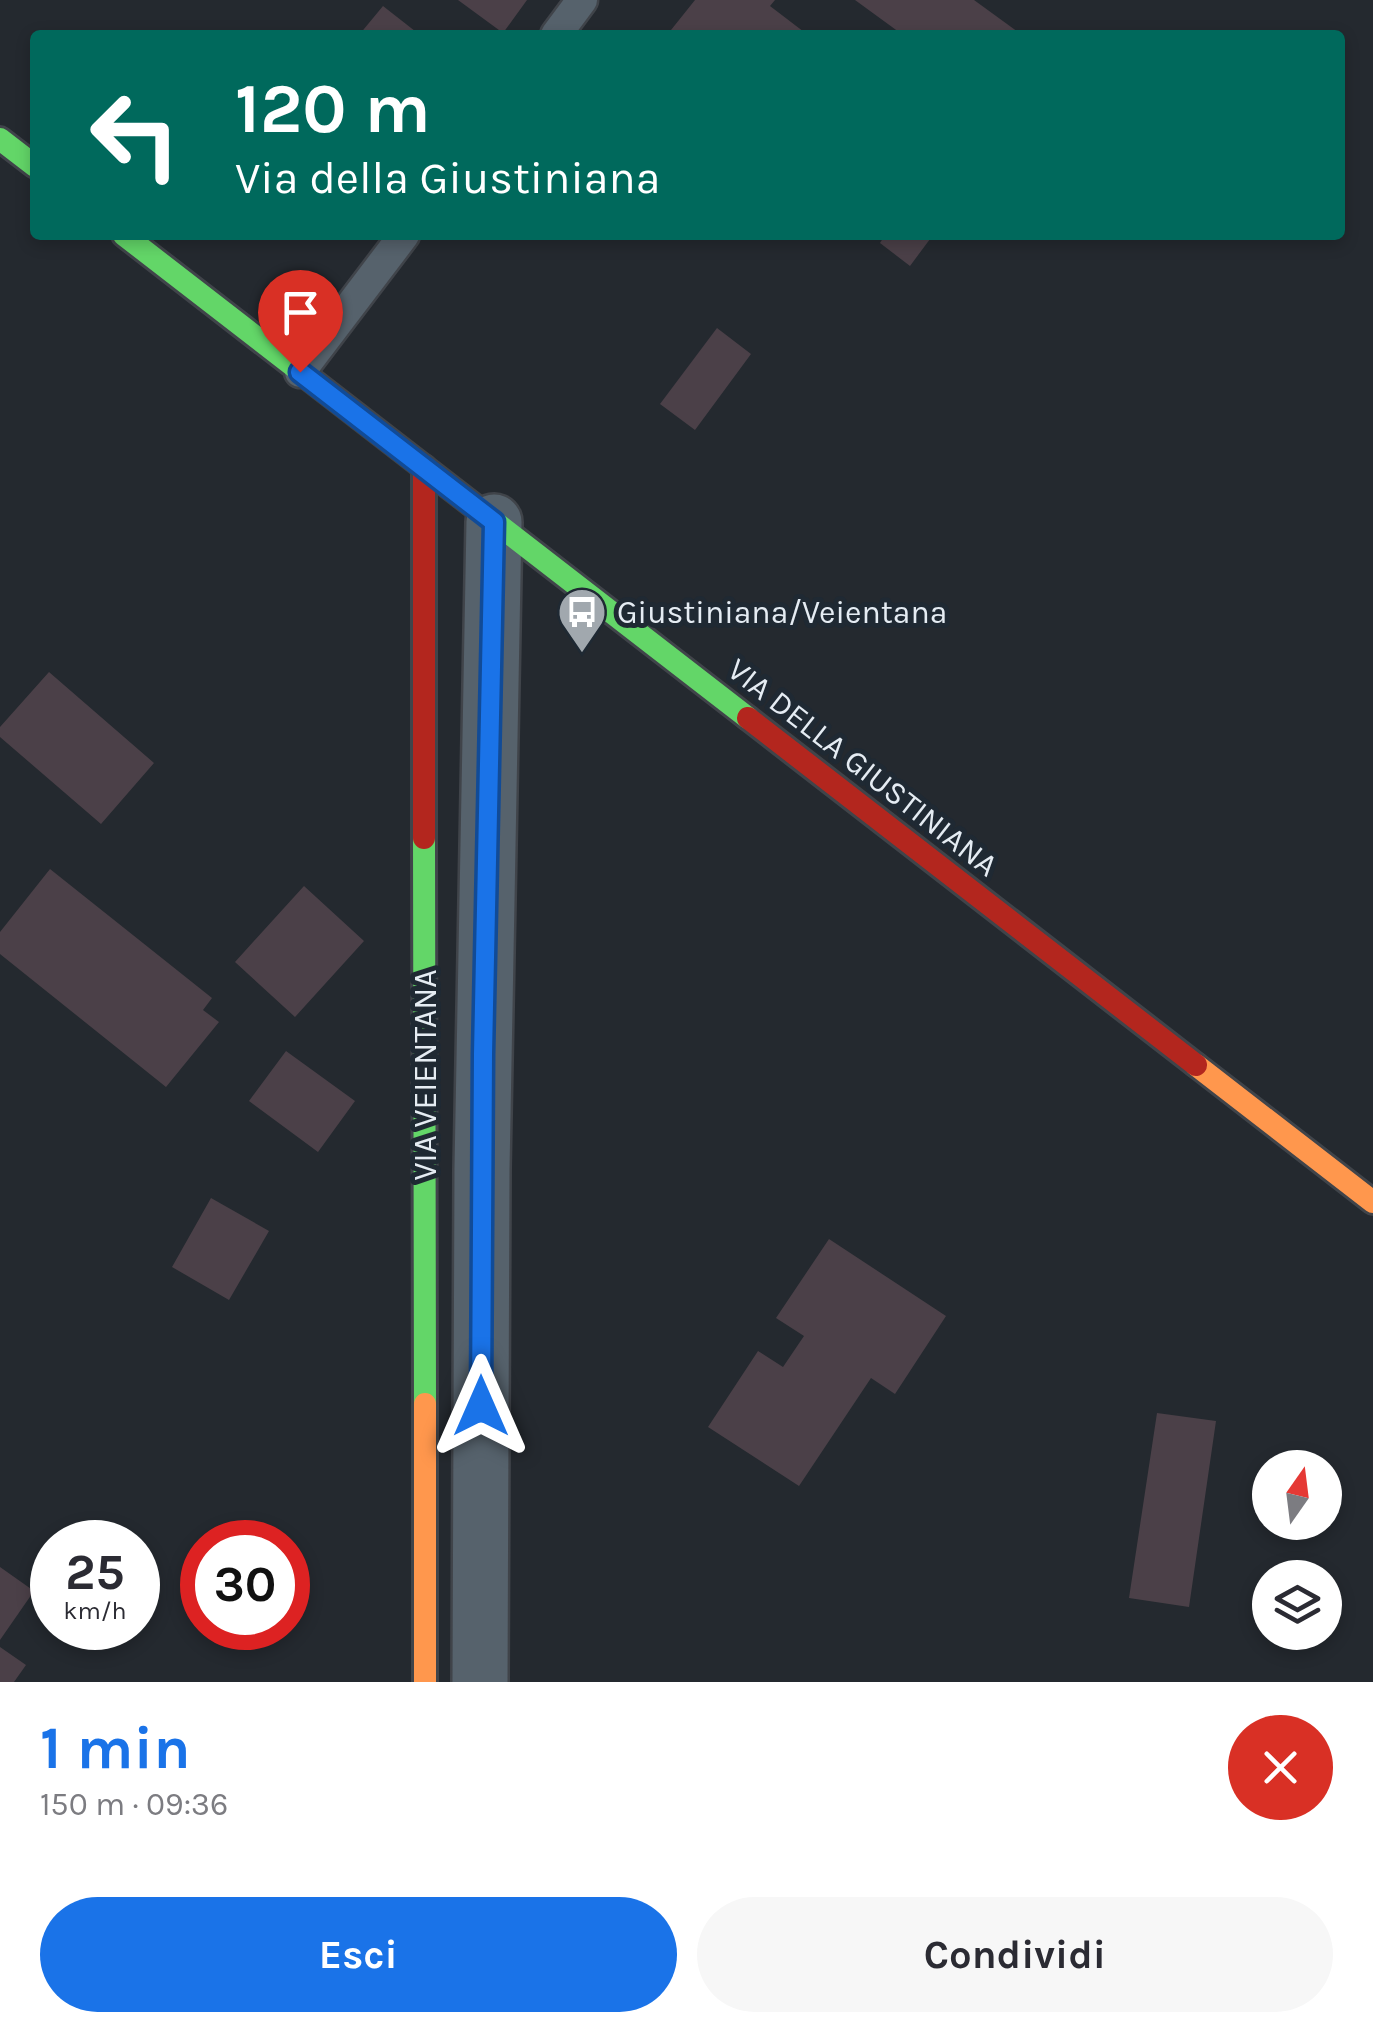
<!DOCTYPE html>
<html lang="it">
<head>
<meta charset="utf-8">
<style>
	body { margin:0; font-family:Karla,sans-serif; background:#f7f7f7; color:#2b2b33; height:100vh; display:flex; flex-direction:column; font-size:38px; white-space:nowrap }
	* { box-sizing:border-box; margin:0 }
	p { font-size:32px; color:#7c7c81 }
	.icon { flex:none; width:55px; height:55px; fill:none; stroke:currentColor; stroke-width:2; stroke-linecap:round; stroke-linejoin:round }
	.map { position:relative; height:1682px; overflow:hidden }
	.details { display:flex; flex-direction:column; background:#fff; flex:1 }
	.details>* { flex:none }
	.hud { position:absolute; left:30px; top:30px; width:1315px; height:210px; border-radius:10px; box-shadow:0 5px 15px #0003; background:#00695c; color:#fff; overflow:hidden }
	.needle { width:65px; rotate:14deg }
	.buttons { position:absolute; left:1252px; top:1450px; display:grid; gap:20px }
	.buttons a { display:grid; place-items:center; width:90px; height:90px; border-radius:50%; background:#fff; box-shadow:0 5px 15px #0003; font-size:50px }
	.speed { position:absolute; left:30px; top:1520px; display:flex; gap:20px; font-size:50px; font-weight:700; text-align:center }
	.speed>* { display:grid; place-content:center; width:130px; height:130px; border-radius:50%; background:#fff; box-shadow:0 5px 15px #0003; line-height:1 }
	.speed small { font-size:25px; font-weight:400 }
	.speed .limit { border:15px solid #d22; background:#fff; color:#111 }
	.pin { position:absolute; display:grid; place-items:center; width:85px; height:85px; color:#fff; margin:-102px -42px; border-radius:50% 50% 50% 0; rotate:-45deg; box-shadow:0 0 10px #0007 }
	.pin .icon { rotate:45deg }
	.me { position:absolute; width:110px; margin:-55px; rotate:0deg; stroke-linejoin:round; filter:drop-shadow(0 0 8px #0008) }
	.turn { display:flex; align-items:center; gap:35px; height:210px; padding:0 40px; font-size:45px }
	.turn .icon { width:130px; height:130px; stroke-width:2.5 }
	.turn b { display:block; font-size:70px; line-height:85px }
	.round { display:grid; place-items:center; flex:none; width:105px; height:105px; border-radius:52px; background:#f7f7f7 }
	.headline { display:flex; align-items:center; justify-content:space-between; height:170px; padding:0 40px }
	h1 { font-size:60px; font-weight:700; line-height:75px; color:#1a73e8 }
	.primary-button { display:flex; gap:20px; margin-top:auto; padding:20px 40px }
	.primary-button a { flex:1; height:115px; border-radius:60px; background:#1a73e8; color:#fff; font-size:40px; font-weight:700; line-height:115px; text-align:center }
	.primary-button a+a { background:#f7f7f7; color:#2b2b33 }
	.map>svg:first-child { display:block }
	.building { fill:#4b4048 }
	.lines { fill:none; stroke-linecap:round; stroke-linejoin:round }
	.lane-casing { stroke:#40444a; stroke-width:35 }
	.street-casing { stroke:#40444a; stroke-width:60 }
	.fast-casing { stroke:#40444a; stroke-width:28 }
	.slow-casing { stroke:#40444a; stroke-width:28 }
	.jam-casing { stroke:#40444a; stroke-width:28 }
	.lane { stroke:#56626c; stroke-width:30 }
	.street { stroke:#56626c; stroke-width:55 }
	.fast { stroke:#63d668; stroke-width:22 }
	.slow { stroke:#ff974d; stroke-width:22 }
	.jam { stroke:#b3261e; stroke-width:22 }
	.route-casing { stroke:#114b97; stroke-width:25 }
	.route { stroke:#1a73e8; stroke-width:18 }
	.labels { text-anchor:middle; stroke-width:10; stroke-linejoin:round; paint-order:stroke }
	.poi-label { font-size:32px; fill:#e5ecf3; stroke:#1f2933; text-anchor:start }
	.street-label { font-size:32px; fill:#e5ecf3; stroke:#1f2933 }
</style>
</head>
<body>
<div class="map">
<svg width="1373" height="1682" viewBox="0 0 1373 1682">
	<rect width="100%" height="100%" fill="#24292f"/>
	<!-- building -->
	<path class="building" d="M 458,0 L 527,0 L 503,33 Z
		M 695,0 L 775,0 L 770,6 L 808,35 L 667,35 Z
		M 855,0 L 974,0 L 1022,35 L 903,35 Z
		M 383,6 L 420,35 L 359,35 Z
		M 885,235 L 933,235 L 910,266 L 880,243 Z
		M 717,328 L 751,354 L 695,430 L 660,404 Z
		M 49,672 L 154,763 L 101,824 L 0,737 L 0,727 Z
		M 50,869 L 212,998 L 203,1010 L 219,1022 L 166,1087 L 0,954 L 0,932 Z
		M 304,886 L 364,941 L 295,1017 L 235,962 Z
		M 286,1051 L 355,1101 L 318,1152 L 249,1101 Z
		M 211,1198 L 269,1231 L 229,1300 L 172,1267 Z
		M 829,1239 L 946,1316 L 895,1394 L 871,1378 L 799,1486 L 708,1427 L 758,1351 L 783,1367 L 804,1336 L 776,1318 Z
		M 1157,1413 L 1216,1421 L 1189,1607 L 1129,1598 Z
		M 0,1567 L 34,1591 L 0,1640 Z
		M 0,1647 L 26,1665 L 14,1682 L 0,1682 Z"/>
	<g class="lines">
		<!-- lane casing -->
		<g class="lane-casing">
			<path id="lane" d="M 556,35 L 582,0
				M 300,372 L 404,235"/>
		</g>
		<!-- street casing -->
		<g class="street-casing">
			<path id="street" d="M 480,1682 L 482,1169 L 494,522"/>
		</g>
		<!-- fast casing -->
		<g class="fast-casing">
			<path id="fast" d="M 0,139 L 35,166
				M 124,235 L 748,718
				M 424,838 L 425,1404"/>
		</g>
		<!-- slow casing -->
		<g class="slow-casing">
			<path id="slow" d="M 1196,1065 L 1373,1202
				M 425,1404 L 425,1682"/>
		</g>
		<!-- jam casing -->
		<g class="jam-casing">
			<path id="jam" d="M 424,467 L 424,838
				M 748,718 L 1196,1065"/>
		</g>
		<!-- lane -->
		<use href="#lane" class="lane"/>
		<!-- street -->
		<use href="#street" class="street"/>
		<!-- fast -->
		<use href="#fast" class="fast"/>
		<!-- slow -->
		<use href="#slow" class="slow"/>
		<!-- jam -->
		<use href="#jam" class="jam"/>
	</g>
	<g class="lines">
		<!-- route casing -->
		<g class="route-casing">
			<path id="route" d="M 300,372 L 494,522 L 483,1054 L 481,1406"/>
		</g>
		<!-- route -->
		<use href="#route" class="route"/>
	</g>
	<!-- icons -->
	<defs>
		<g id="bus-pin" transform="scale(2.5)"><path d="M0 17L-7.5 6A9.5 9.5 0 1 1 7.5 6Z" fill="#a1a8ae" stroke="#1f2933"/><path d="M-5-6H5V4H4V6H2V4H-2V6H-4V4H-5ZM-3.5-4V0h7V-4ZM-3.5 1.2v1.5H-2V1.2ZM2 1.2v1.5H3.5V1.2Z" fill="#fff"/></g>
	</defs>
	<g fill-rule="evenodd">
		<use href="#bus-pin" x="582" y="612"/>
	</g>
	<g class="labels">
		<!-- poi labels -->
		<g class="poi-label">
			<text x="617" y="623">Giustiniana/Veientana</text>
		</g>
		<!-- street labels -->
		<g class="street-label">
			<text transform="translate(863 767) rotate(38)" y="11">VIA DELLA GIUSTINIANA</text>
			<text transform="translate(425 1075) rotate(-90)" y="11">VIA VEIENTANA</text>
		</g>
	</g>
</svg>
<div class="buttons">
<a><svg class="needle" viewBox="-14 -14 28 28"><path d="M0-13l5 13h-10z" fill="#e53935"/><path d="M0 13l5-13h-10z" fill="#7c7c81"/></svg></a>
<a><svg class="icon" aria-label="layers" viewBox="0 0 24 24"><path d="M12 4l9 5-9 5-9-5zM3 14l9 5 9-5"/></svg></a>
</div>
<div class="speed"><div>25<small>km/h</small></div><div class="limit">30</div></div>
<div class="pin" style="left:300px;top:372px;background:#d93025"><svg class="icon" aria-label="arrive" viewBox="0 0 24 24"><path d="M6 21V4h12l-3 4 3 4H6"/></svg></div>
<svg class="me" style="left:481px;top:1406px" viewBox="-20 -20 40 40"><path d="M0-17L14 15 0 8-14 15z" fill="#1a73e8" stroke="#fff" stroke-width="4"/></svg>
<div class="hud">
<div class="turn"><svg class="icon" aria-label="left" viewBox="0 0 24 24"><path d="M17 20v-9H6M10 6l-5 5 5 5"/></svg><div><b>120 m</b>Via della Giustiniana</div></div>
</div>
</div>
<section class="details">
<div class="headline"><div><h1>1 min</h1><p>150 m · 09:36</p></div><a class="round" style="background:#d93025;color:#fff"><svg class="icon" aria-label="close" viewBox="0 0 24 24"><path d="M6 6l12 12M18 6L6 18"/></svg></a></div>
<div class="primary-button"><a>Esci</a><a>Condividi</a></div>
</section>
</body>
</html>
